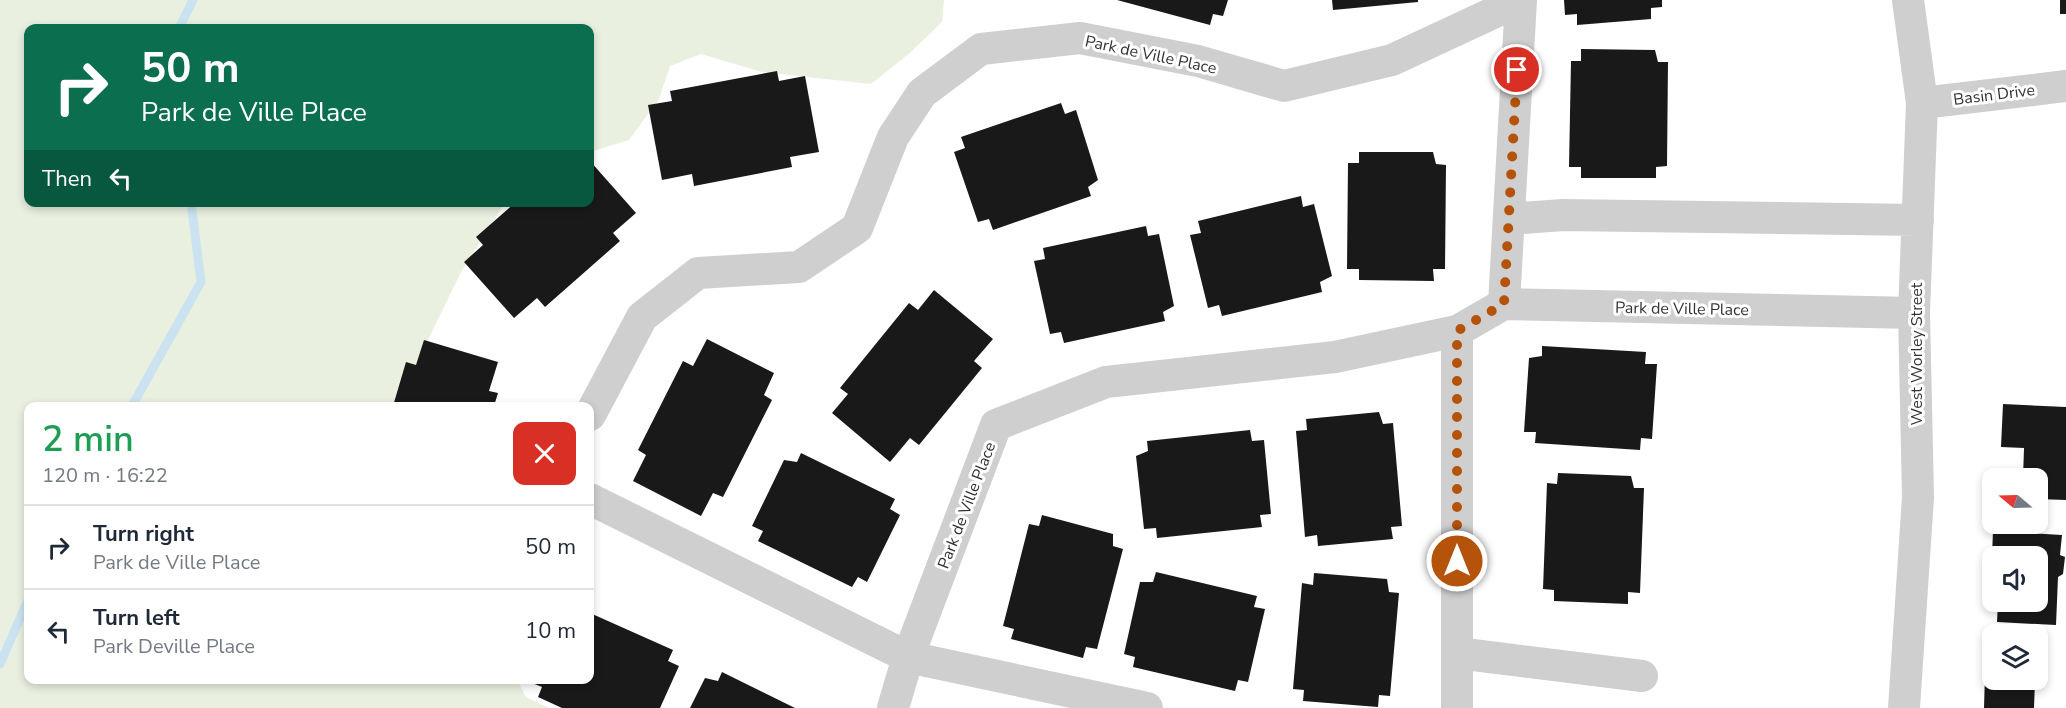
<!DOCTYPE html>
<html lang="en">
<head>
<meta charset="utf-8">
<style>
	body { margin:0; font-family:"Nunito Sans",sans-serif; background:#f2f2f3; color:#1f2937; height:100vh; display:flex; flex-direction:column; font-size:22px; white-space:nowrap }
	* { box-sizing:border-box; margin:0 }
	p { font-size:20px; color:#747a83 }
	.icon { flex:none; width:33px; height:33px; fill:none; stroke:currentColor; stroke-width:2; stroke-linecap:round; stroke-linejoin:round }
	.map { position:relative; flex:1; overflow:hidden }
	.details { position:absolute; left:24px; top:402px; width:570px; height:282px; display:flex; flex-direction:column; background:#fff; border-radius:12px; box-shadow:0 3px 9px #0003 }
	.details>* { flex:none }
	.hud { position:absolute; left:24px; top:24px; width:570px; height:183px; border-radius:12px; box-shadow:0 3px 9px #0003; background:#0b6e4f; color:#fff; overflow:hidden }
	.needle { width:39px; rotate:289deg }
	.tools { position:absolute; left:1982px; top:468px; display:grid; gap:12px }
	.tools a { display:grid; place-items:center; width:66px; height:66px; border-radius:12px; background:#fff; box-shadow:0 3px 9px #0003; font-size:30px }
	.pin { position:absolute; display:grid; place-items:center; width:51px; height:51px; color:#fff; margin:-26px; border:3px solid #fff; border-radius:50%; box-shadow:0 2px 6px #0007 }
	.me { position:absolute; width:66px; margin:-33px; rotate:0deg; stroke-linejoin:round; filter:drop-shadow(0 0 4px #0008) }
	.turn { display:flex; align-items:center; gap:21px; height:126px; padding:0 18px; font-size:27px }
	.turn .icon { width:78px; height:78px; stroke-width:2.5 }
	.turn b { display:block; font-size:42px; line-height:51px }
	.then { display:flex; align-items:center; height:57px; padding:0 18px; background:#0003; gap:12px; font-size:22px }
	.round { display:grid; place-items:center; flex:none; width:63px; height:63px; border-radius:12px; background:#f2f2f3 }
	.summary { display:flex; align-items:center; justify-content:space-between; height:102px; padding:0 18px }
	h1 { font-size:36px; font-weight:600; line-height:45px; color:#1e9e55 }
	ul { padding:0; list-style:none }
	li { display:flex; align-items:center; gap:18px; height:84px; padding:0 18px; border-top:2px solid #e0e1e3 }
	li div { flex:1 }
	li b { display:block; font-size:22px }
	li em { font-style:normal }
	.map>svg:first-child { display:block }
	.green { fill:#e9f0e0 }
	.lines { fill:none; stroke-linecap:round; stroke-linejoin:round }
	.stream { stroke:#cbe3f0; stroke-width:9 }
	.building { fill:#191919 }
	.minor { stroke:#cfcfcf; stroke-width:32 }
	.route { stroke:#b45309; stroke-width:10; stroke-dasharray:0 18 }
	.labels { text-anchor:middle; stroke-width:6; stroke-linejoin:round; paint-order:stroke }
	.street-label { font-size:16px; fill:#323232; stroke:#fff }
</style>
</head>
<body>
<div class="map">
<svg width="2066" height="708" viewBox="0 0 2066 708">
	<rect width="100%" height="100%" fill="#fff"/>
	<!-- green -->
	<path class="green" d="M 0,0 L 944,0 L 942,22 L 911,52 L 871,84 L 762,72 L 701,54 L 670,66 L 659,99 L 629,140 L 590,152 L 590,28 L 28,28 L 28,202 L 505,203 L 461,272 L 423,350 L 400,406 L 28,406 L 28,680 L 517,680 L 526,697 L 549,708 L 0,708 Z"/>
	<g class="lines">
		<!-- stream -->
		<path class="stream" d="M 179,28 L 193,0
			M 132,406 L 201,282 L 191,202
			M 0,664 L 28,600"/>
	</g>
	<!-- building -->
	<path class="building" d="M 1117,0 L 1228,0 L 1223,16 L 1213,14 L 1210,25 Z
		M 1332,0 L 1418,0 L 1418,2 L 1333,10 Z
		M 1564,0 L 1662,0 L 1662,7 L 1651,8 L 1651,19 L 1577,25 L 1577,14 L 1565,15 Z
		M 2060,0 L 2066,0 L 2066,14 L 2060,14 Z
		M 1581,49 L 1655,50 L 1658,62 L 1668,62 L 1667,166 L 1656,167 L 1656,178 L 1581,178 L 1581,167 L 1569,167 L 1571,61 L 1581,61 Z
		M 777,71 L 779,81 L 805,76 L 819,152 L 790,157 L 792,167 L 694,186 L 692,174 L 662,180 L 648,105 L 672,101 L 670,91 Z
		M 1061,103 L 1065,114 L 1076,110 L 1098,180 L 1088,187 L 1091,196 L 993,230 L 989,219 L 978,222 L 954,152 L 965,148 L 961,137 Z
		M 1359,152 L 1433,152 L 1436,164 L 1446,165 L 1445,269 L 1433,269 L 1434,281 L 1359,280 L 1359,269 L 1347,269 L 1348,163 L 1359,163 Z
		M 590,161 L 636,213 L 613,233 L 620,241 L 545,307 L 537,298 L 514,318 L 464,262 L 483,245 L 476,237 L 516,202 L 590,202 Z
		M 1301,196 L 1303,207 L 1314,204 L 1332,276 L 1320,282 L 1322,292 L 1222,316 L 1219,305 L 1208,308 L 1190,235 L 1201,233 L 1198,221 Z
		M 1146,226 L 1148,236 L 1159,234 L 1174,306 L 1163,312 L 1165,321 L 1064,343 L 1061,332 L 1050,334 L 1034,261 L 1045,259 L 1043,248 Z
		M 934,290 L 993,339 L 974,361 L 982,368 L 919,445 L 910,438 L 890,462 L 832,413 L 848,394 L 840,388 L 909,303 L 918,310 Z
		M 707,339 L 774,373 L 764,395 L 772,400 L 723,497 L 713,493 L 701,516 L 633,481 L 646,455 L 638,450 L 683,361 L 693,366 Z
		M 424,340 L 498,362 L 489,391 L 498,393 L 494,406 L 393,406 L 406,362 L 416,365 Z
		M 1542,346 L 1646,352 L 1645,364 L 1657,364 L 1652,439 L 1641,438 L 1640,450 L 1535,443 L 1536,432 L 1524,432 L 1529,358 L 1542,356 Z
		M 2003,404 L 2066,407 L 2066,500 L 2037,499 L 2037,478 L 2023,478 L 2024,448 L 2001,447 Z
		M 1379,412 L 1383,424 L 1393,423 L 1402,526 L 1391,527 L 1393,539 L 1318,546 L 1317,535 L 1305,537 L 1296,431 L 1307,430 L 1306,419 Z
		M 1250,430 L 1252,441 L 1264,440 L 1271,514 L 1260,515 L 1262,527 L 1157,538 L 1156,528 L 1144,529 L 1136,456 L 1148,451 L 1147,441 Z
		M 801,453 L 895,499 L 890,509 L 900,515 L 867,582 L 858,577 L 852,587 L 758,541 L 763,531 L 752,526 L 784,460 L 797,462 Z
		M 1558,473 L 1631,476 L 1634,488 L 1644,488 L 1640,593 L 1628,592 L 1628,604 L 1554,601 L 1554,590 L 1543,589 L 1547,483 L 1557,484 Z
		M 1042,515 L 1113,534 L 1113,546 L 1123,549 L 1097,649 L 1086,647 L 1083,658 L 1011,639 L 1014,629 L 1003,626 L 1029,524 L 1039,526 Z
		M 1993,531 L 2062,535 L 2060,555 L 2065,557 L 2063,574 L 2058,577 L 2056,625 L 1997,622 L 1998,602 L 2037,602 L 2037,556 L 1992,556 Z
		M 1156,572 L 1257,596 L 1254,607 L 1265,609 L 1248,682 L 1238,680 L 1235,691 L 1133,667 L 1135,657 L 1124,654 L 1140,582 L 1153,582 Z
		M 1314,573 L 1387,579 L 1389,592 L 1399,593 L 1390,696 L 1379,695 L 1378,707 L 1303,701 L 1304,690 L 1293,689 L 1302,583 L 1313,585 Z
		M 590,613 L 673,650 L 668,661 L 679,666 L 660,708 L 562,708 L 538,697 L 542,687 L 532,683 L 533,680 L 590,680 Z
		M 722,672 L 795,708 L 690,708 L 705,678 L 718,681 Z
		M 1985,674 L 1992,674 L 1992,680 L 2035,680 L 2034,708 L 1984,708 Z"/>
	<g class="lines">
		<!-- minor -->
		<path class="minor" d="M 1922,103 L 2066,86
			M 1509,219 L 1563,215 L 1918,220
			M 1504,304 L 1521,0
			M 590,415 L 642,317 L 698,273 L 799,267 L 857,228 L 893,137 L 922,93 L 981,49 L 1080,38 L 1198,61 L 1284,86 L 1392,60 L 1521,0
			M 590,499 L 908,657 L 1147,708
			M 1457,653 L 1642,676
			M 893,708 L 908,657 L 996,425 L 1106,382 L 1335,357 L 1457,331
			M 1457,708 L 1457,331 L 1504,304 L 1914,313
			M 1904,708 L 1918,497 L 1914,313 L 1922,103 L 1908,0"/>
	</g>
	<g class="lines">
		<!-- route -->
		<path class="route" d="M 1457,561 L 1457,331 L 1504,304 L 1517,70"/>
	</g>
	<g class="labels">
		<!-- street labels -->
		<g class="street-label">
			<text transform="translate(1151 54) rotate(12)" y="6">Park de Ville Place</text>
			<text transform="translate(1994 94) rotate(-7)" y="6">Basin Drive</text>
			<text transform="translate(1682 308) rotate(1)" y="6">Park de Ville Place</text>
			<text transform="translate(1916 354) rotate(-90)" y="6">West Worley Street</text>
			<text transform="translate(966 505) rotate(-69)" y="6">Park de Ville Place</text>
		</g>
	</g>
</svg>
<div class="tools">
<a><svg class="needle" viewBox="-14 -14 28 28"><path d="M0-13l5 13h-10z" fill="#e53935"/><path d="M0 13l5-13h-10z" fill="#747a83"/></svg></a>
<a><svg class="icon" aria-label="sound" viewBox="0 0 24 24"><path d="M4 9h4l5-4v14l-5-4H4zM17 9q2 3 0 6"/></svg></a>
<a><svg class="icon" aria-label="layers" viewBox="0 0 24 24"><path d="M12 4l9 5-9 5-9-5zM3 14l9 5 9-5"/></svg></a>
</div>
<div class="pin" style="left:1517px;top:70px;background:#d93025"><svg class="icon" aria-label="arrive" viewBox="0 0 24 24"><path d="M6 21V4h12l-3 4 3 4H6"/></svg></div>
<svg class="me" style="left:1457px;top:561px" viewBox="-20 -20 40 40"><circle r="17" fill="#b45309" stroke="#fff" stroke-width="3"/><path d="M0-11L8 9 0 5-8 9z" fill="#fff"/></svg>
<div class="hud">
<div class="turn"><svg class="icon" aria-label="right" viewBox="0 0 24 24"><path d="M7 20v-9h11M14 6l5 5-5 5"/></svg><div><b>50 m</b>Park de Ville Place</div></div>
<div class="then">Then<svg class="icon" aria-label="left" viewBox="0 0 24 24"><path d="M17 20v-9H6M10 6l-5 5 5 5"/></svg></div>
</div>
<section class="details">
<div class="summary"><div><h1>2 min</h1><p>120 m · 16:22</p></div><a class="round" style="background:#d93025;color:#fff"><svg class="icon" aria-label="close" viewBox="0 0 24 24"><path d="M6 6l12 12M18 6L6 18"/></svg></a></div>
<ul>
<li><svg class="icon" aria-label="right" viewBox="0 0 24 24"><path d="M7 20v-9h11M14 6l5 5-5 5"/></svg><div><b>Turn right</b><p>Park de Ville Place</p></div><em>50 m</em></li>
<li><svg class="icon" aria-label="left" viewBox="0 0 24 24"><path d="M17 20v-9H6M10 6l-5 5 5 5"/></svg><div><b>Turn left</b><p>Park Deville Place</p></div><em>10 m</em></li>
</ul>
</section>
</div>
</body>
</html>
